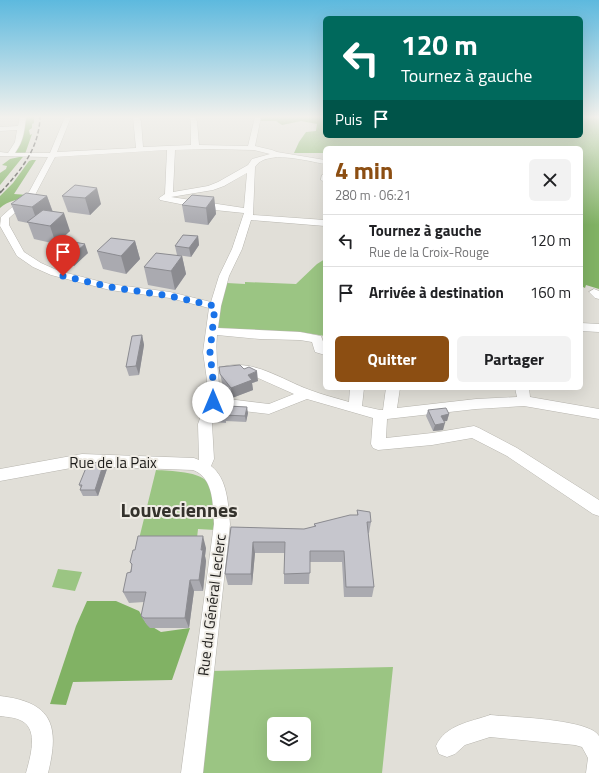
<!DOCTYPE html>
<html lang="fr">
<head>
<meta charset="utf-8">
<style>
	body { margin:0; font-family:"Titillium Web",sans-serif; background:#f2f2f2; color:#202124; height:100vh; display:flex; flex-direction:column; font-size:15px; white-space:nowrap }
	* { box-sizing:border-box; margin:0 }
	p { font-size:13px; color:#757577 }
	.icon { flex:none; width:22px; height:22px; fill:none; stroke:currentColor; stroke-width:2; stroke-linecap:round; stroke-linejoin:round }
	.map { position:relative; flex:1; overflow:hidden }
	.details { position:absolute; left:323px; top:146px; width:260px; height:244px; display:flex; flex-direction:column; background:#fff; border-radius:6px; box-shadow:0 4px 16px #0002 }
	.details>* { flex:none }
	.guide { position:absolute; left:323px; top:16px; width:260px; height:122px; border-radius:6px; box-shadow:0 4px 16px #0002; background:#00695c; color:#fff; overflow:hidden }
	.fabs { position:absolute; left:267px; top:717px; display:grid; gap:8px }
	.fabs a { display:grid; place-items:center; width:44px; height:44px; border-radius:6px; background:#fff; box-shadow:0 4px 16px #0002; font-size:20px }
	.pin { position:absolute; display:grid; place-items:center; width:34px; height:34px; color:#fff; margin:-41px -17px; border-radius:50% 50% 50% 0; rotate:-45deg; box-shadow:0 0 4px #0007 }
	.pin .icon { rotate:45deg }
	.me { position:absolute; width:44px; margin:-22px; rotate:0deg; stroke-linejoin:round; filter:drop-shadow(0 0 3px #0008) }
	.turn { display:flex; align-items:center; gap:14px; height:84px; padding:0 12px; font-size:18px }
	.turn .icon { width:52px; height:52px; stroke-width:2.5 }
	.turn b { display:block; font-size:28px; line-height:34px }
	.then { display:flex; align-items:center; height:38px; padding:0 12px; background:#0003; gap:8px; font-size:15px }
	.round { display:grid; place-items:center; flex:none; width:42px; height:42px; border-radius:6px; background:#f2f2f2 }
	.headline { display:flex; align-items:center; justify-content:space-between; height:68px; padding:0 12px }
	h1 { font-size:24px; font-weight:700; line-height:30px; color:#8c4e12 }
	.action { display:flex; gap:8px; margin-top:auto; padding:8px 12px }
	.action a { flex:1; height:46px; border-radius:6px; background:#8c4e12; color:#fff; font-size:16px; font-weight:700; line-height:46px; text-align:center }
	.action a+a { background:#f2f2f2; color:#202124 }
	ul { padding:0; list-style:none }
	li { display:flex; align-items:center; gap:12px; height:52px; padding:0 12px; border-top:1px solid #e0e0e0 }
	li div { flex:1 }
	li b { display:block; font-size:15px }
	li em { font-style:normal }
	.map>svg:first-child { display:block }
	.green { fill:#9bc583; fill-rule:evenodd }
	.forest { fill:#81b264 }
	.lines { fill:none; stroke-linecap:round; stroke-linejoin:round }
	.minor-casing { stroke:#b7b5ae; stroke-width:1 }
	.minor { fill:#fff; fill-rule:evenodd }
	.rail-far1 { stroke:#42403e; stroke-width:1.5; stroke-dasharray:4.5 2.5; stroke-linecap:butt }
	.rail { stroke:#42403e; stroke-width:2; stroke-dasharray:6 3; stroke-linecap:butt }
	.wall { fill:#aaaab0 }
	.shaded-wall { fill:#8b8b90 }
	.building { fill:#c6c6cd; stroke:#8b8b90 }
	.route { stroke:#1a73e8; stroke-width:7; stroke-dasharray:0 12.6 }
	.labels { text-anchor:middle; stroke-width:4; stroke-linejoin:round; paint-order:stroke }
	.street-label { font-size:15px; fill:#1d1c1a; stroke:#efece5 }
	.near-quarter-label { font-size:20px; font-weight:bold; fill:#34322c; stroke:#efece5 }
</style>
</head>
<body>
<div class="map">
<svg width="599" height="773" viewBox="0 0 599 773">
	<rect width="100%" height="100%" fill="#e1dfd8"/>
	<!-- green -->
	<path class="green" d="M 325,259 L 325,336 L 300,332 L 217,330 L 221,304 L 227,283 L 245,284 L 245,282 L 296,284 L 317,264 Z
		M 156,470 C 169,471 202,471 209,484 C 213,494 214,518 215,530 L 198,529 L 197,538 L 139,539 Z
		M 58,569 L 82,572 L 75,591 L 52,587 Z
		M 393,667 L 382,773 L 203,773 L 210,671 ZM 274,724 L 304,724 L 304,754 L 274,754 Z"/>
	<!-- forest -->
	<path class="forest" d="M 26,117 L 34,117 L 34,123 L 32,124 L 32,128 L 29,130 L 30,135 L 32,134 L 25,154 L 14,153 L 23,134 Z
		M 260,117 L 325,117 L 325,136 L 581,136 L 581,117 L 599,117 L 599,289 L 586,285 L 585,288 L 581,286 L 581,148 L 325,148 L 325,153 L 294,153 L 299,142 L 306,132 L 316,131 L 317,124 L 301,121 L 282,125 L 276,121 L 260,121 Z
		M 24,156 L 22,158 L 0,185 L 0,173 L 6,169 L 7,166 L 2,165 L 10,159 Z
		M 32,160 L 36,160 L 14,194 L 28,195 C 18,201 8,200 0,208 L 0,196 L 13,183 L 29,161 Z
		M 87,601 L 116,601 L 139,611 L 146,623 L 161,632 L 190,628 L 172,680 L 73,682 L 66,705 L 50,704 L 76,626 Z"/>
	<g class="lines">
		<!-- minor casing -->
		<g class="minor-casing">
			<path id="minor" d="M 20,117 L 26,117 C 24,132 24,140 15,153 L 50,153 L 65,117 L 71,117 L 57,152 L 136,148 L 133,117 L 139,117 L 141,121 L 143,147 L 191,145 L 191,121 L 188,117 L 194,117 L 197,121 L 199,145 L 248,146 L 255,117 L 261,117 L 255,146 L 272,150 L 277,152 L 325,160 L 325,164 C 307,161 266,149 255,167 L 253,215 L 325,220 L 325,226 L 251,220 L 242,249 L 229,276 L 221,306 L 218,328 L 300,332 L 321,336 L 325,347 L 325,355 L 315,352 L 312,342 L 300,340 L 260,339 L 217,335 C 215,356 219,377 220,398 L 269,404 L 294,394 L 247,373 L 226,374 L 222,373 L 220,370 L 222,367 C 253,358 282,380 310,390 C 323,395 336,398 349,402 L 350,388 L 364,388 L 362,406 L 380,410 L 383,410 L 386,388 L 400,388 L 397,408 L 476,399 L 517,397 L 515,388 L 529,388 L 530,397 L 599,409 L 599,419 L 524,406 L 476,409 L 387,419 L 386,438 L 432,433 L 474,426 L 479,428 L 517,448 L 599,500 L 599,516 L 593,514 L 507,456 L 472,438 L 432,445 L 378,450 L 373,448 L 371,444 L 373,418 L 307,399 L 269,414 L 218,408 L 212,424 L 214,459 L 211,466 C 228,479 228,505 230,524 L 203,773 L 181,773 L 214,524 C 213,505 214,478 193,470 L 82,466 L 0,481 L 0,469 L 82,454 L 194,458 L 199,460 L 198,424 L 206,402 L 207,380 L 203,352 L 209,308 L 170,298 L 110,290 L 51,275 L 33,267 L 17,256 L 0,226 L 1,217 L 29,192 L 48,157 L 0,156 L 0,152 L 8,153 L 15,142 L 17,130 L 0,131 L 0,127 L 18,126 ZM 209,149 L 254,150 L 270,154 L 252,159 L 248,165 L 218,182 L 208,186 L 173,192 L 175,150 ZM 167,150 L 165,194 L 159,198 L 160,200 L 205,209 L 244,213 L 232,249 L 219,276 L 211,302 L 170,292 L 110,284 L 59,271 L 41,263 L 24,252 L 9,225 L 9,218 L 35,195 L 55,157 ZM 247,173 L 244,208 L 171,197 L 213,190 L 224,186 Z
				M 322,175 L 325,175 L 325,182 L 321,180 Z
				M 594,289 L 599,291 L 599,299 L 595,298 L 589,292 Z
				M 581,323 L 599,324 L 599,332 L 581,331 Z
				M 0,696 C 52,702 60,725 48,773 L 26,773 C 30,758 39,730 22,721 C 15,717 7,717 0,716 Z
				M 490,715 C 510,717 590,719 599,736 L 599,773 L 586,773 L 588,758 L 582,747 L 575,745 L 490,737 L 465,745 L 455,754 L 447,757 L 439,754 L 436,746 C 445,725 470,722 490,715 Z"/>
		</g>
		<!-- minor -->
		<use href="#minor" class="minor"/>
		<!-- rail-far1 -->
		<path class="rail-far1" d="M 1,192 C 21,170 39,149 40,117"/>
		<!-- rail -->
		<path class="rail" d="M 0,193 L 1,191"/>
	</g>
	<!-- wall -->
	<path class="wall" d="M 75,185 L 101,204 L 90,215 L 68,212 L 62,196 Z
		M 47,196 L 53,212 L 70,231 L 56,244 L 34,239 L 28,223 L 18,221 L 11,204 Z
		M 214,197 L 216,214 L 208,225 L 185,222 L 182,205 Z
		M 198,236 L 199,245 L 191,257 L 177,255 L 175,246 Z
		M 135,241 L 140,259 L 126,274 L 103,269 L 97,251 Z
		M 47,253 L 88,253 L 74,266 L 50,262 Z
		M 182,256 L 186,274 L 175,290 L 148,285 L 144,267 Z
		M 142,335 L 144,345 L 139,375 L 129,376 L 126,367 Z
		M 219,367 L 244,369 L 258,381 L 252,383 L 253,390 L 232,398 L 222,383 Z
		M 229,405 L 229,406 L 248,413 L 246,422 L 226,421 L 226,423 L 215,422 L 213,415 Z
		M 428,410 L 449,414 L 447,421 L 444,421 L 443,430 L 433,431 L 426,416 Z
		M 107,469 L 98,496 L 83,496 L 80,490 L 81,488 L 79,485 Z
		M 357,510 L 371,522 L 369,533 L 368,533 L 374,587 L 372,597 L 344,597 L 342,562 L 310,562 L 309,584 L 284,584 L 284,574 L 285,553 L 255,553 L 252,585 L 228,585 L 225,574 L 231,527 L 304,529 L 314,527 L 314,524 L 357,515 Z
		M 206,548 L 205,556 L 206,561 L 203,591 L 194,591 L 189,628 L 150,628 L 147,625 L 141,616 L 144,602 L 129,603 L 123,592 L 132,566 L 130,562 Z"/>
	<!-- shaded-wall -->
	<path class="shaded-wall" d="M 97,188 L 101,204 L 90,215 L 85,198 Z
		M 47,196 L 53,213 L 38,224 L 32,207 Z
		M 214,197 L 216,214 L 208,225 L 206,208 Z
		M 64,213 L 70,231 L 56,244 L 50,226 Z
		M 198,236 L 199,245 L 191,257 L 189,248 Z
		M 135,241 L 140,259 L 126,274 L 121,256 Z
		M 85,244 L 88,253 L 74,266 L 70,257 Z
		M 182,256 L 186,274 L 175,290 L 171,271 Z
		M 142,335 L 144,345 L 139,375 L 136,366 Z
		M 257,371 L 258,381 L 252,383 L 253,390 L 232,398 L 231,388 L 248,375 Z
		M 247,407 L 248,413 L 246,422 L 245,416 Z
		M 449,414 L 447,421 L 440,422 L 441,416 Z
		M 445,423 L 443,430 L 433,431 L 435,425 Z
		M 104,462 L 107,469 L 98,496 L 95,490 Z
		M 203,536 L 206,548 L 205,556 L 206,561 L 203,591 L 199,580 L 201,550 Z
		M 253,542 L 255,553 L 252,585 L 251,574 Z
		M 190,580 L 194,591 L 189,628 L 185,618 Z"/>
	<!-- building -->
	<path class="building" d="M 75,185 L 97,188 L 85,198 L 62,196 Z
		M 26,193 L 47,196 L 32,207 L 11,204 Z
		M 192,195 L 214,197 L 206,208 L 182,205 Z
		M 43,210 L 64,213 L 50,226 L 27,222 Z
		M 183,235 L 198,236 L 189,248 L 175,246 Z
		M 111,238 L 135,241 L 121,256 L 97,251 Z
		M 63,240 L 85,244 L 70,257 L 47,253 Z
		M 156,253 L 182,256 L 171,271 L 144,267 Z
		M 142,335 L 136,366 L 126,367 L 132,336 Z
		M 240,365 L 244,369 L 249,367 L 257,371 L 248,375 L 252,380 L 231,388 L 220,374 L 219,367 Z
		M 218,404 L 229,405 L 228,406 L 247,407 L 245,416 L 225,415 L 225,416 L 213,415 Z
		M 446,408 L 449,414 L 441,416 L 445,423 L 435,425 L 428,410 Z
		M 104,462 L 95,490 L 80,490 L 82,485 L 79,485 L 88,463 Z
		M 357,510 L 370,512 L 371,522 L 367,522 L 374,587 L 346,587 L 344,551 L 310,551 L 310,573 L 284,574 L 285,542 L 253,542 L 251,574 L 225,574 L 231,527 L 304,529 L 316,526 L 314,524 L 350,515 L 358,515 Z
		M 138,536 L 203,536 L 201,550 L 203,550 L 199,580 L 190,580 L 185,618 L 144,618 L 141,616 L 146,592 L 123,592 L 127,573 L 131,572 L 132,564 L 130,562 L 133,550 L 135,550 Z"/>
	<!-- sky -->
	<linearGradient id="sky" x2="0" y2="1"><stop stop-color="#5db9de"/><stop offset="0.52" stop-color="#f2f1ed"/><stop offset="1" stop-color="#f2f1ed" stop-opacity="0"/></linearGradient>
	<rect width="599" height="225" fill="url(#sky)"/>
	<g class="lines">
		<!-- route -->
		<path class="route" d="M 63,276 L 110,287 L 170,296 L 215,306 L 210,352 L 213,380 L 213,402"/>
	</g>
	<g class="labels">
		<!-- street labels -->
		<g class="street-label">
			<text x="113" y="468">Rue de la Paix</text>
			<text transform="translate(212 605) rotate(-83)" y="5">Rue du Général Leclerc</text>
		</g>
		<!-- near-quarter labels -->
		<g class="near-quarter-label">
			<text x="179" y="517">Louveciennes</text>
		</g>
	</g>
</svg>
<div class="fabs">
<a><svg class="icon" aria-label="layers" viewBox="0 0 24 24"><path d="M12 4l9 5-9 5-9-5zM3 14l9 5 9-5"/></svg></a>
</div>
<div class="pin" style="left:63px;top:276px;background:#d93025"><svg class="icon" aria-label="arrive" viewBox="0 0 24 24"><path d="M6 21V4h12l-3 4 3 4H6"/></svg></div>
<svg class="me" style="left:213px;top:402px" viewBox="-20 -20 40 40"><circle r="19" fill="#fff"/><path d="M0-13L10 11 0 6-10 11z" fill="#1a73e8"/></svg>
<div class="guide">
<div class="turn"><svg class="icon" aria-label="left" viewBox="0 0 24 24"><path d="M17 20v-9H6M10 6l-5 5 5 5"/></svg><div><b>120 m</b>Tournez à gauche</div></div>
<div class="then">Puis<svg class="icon" aria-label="arrive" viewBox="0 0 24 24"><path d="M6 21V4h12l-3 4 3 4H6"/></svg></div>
</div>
<section class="details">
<div class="headline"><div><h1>4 min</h1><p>280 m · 06:21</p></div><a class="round"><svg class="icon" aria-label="close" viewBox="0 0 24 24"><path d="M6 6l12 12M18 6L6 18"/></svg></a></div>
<ul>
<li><svg class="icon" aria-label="left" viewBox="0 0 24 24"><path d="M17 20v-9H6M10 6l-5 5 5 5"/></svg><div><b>Tournez à gauche</b><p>Rue de la Croix-Rouge</p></div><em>120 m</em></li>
<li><svg class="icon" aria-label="arrive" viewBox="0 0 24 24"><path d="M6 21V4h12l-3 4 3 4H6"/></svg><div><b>Arrivée à destination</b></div><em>160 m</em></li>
</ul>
<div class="action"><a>Quitter</a><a>Partager</a></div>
</section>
</div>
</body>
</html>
